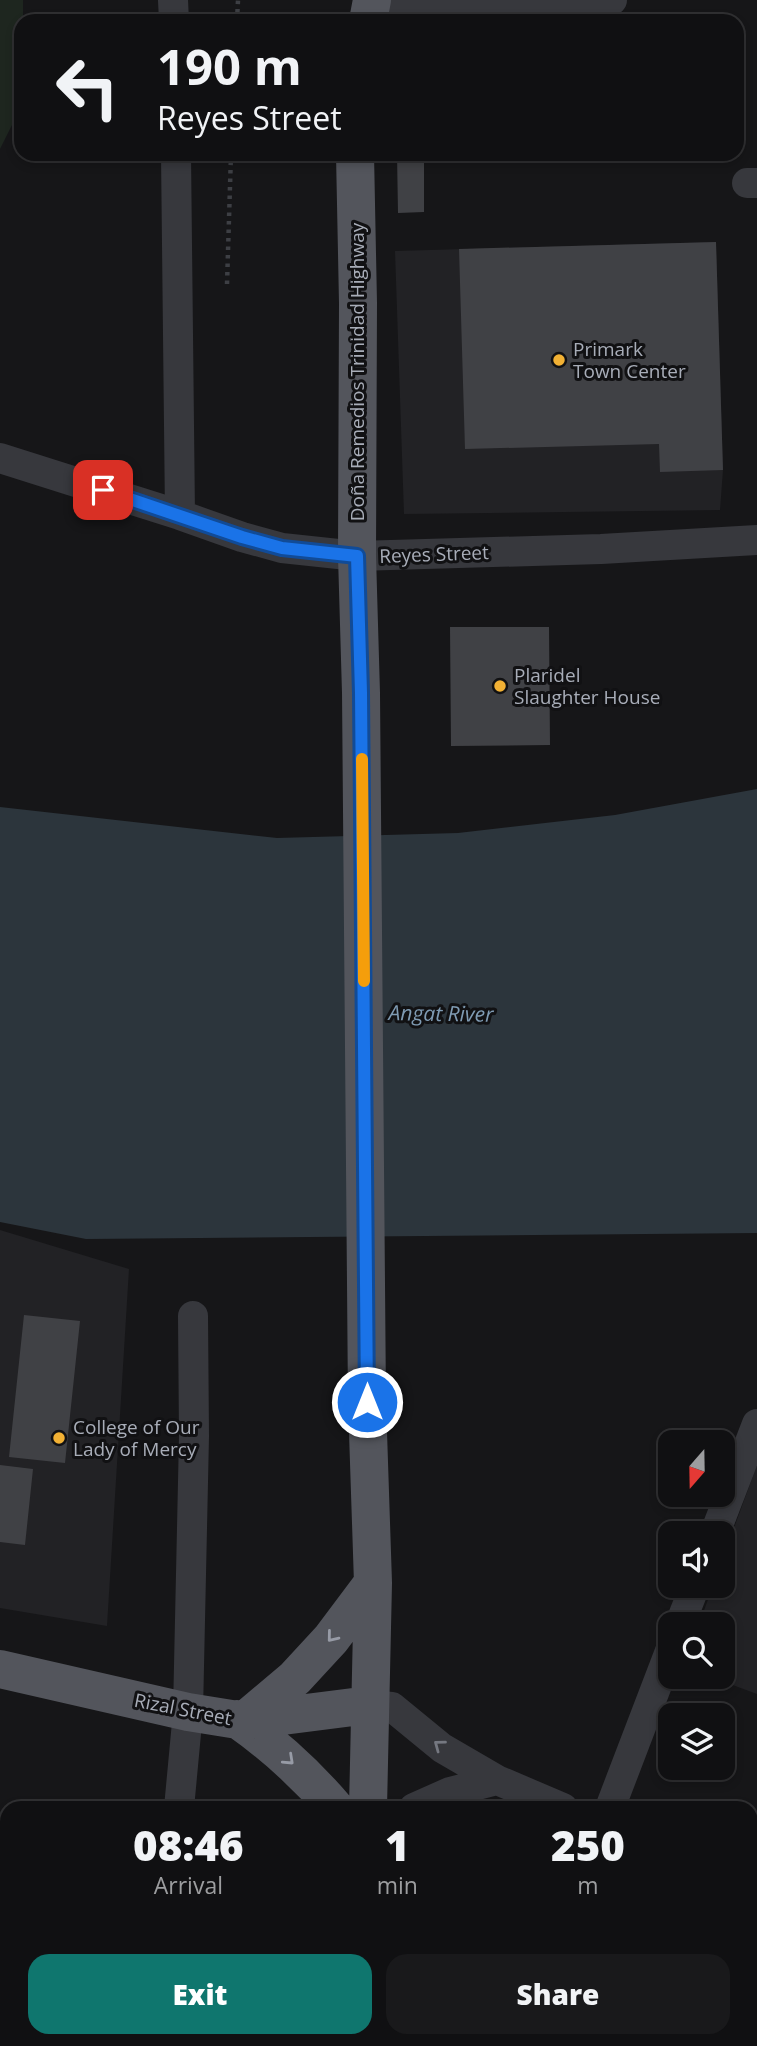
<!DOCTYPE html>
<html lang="en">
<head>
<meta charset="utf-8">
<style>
	body { margin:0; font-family:"Open Sans",sans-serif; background:#19191b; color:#f1f3f6; height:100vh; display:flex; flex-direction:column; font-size:26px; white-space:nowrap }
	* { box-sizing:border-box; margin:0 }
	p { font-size:23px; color:#9c9d9f }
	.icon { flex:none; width:38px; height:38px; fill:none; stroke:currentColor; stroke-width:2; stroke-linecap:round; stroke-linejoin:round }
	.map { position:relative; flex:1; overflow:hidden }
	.side { position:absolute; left:0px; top:1801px; width:758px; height:247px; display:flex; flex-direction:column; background:#101012; border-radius:21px 21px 0 0; box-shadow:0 4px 10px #0003,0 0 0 2px #303032 }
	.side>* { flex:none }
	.banner { position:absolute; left:14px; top:14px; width:730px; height:147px; border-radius:21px; box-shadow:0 4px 10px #0003,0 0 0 2px #303032; background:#101012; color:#f1f3f6; overflow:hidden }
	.needle { width:46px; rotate:200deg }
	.controls { position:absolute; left:658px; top:1430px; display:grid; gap:14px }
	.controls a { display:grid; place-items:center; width:77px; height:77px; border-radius:14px; background:#101012; box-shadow:0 4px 10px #0003,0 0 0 2px #303032; font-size:35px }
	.pin { position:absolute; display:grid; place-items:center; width:60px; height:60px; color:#fff; margin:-30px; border-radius:14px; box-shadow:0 4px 10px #0006 }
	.me { position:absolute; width:77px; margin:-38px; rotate:0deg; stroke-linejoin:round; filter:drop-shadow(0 0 5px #0008) }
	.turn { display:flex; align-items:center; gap:24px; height:147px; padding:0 28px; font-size:32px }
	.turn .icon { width:91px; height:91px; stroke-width:2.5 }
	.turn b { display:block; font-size:49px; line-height:60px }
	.eta { display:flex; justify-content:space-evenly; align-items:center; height:119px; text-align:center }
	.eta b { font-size:42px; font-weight:800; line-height:49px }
	.primary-button { display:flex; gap:14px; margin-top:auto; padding:14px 28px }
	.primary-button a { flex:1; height:80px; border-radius:21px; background:#0f766e; color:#fff; font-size:28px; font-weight:800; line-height:80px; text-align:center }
	.primary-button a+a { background:#19191b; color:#f1f3f6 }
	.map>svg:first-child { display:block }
	.built { fill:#222225 }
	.green { fill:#1e261f }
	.water { fill:#2c353c }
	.building { fill:#404145 }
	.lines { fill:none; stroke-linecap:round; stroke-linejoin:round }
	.path { stroke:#3d3f44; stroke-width:4.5; stroke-dasharray:3.5 5; stroke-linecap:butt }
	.minor { stroke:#37383d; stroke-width:30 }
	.major { stroke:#53555c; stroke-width:38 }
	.oneway { stroke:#979ba6 }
	.oneway2 { stroke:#757881 }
	.route-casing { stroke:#114b97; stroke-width:18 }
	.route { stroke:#1a73e8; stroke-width:12 }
	.slow { stroke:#f59e0b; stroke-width:12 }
	.poi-dot { fill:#f2b134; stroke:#111113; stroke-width:2.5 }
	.labels { text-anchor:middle; stroke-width:6; stroke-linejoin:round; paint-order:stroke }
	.poi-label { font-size:19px; fill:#a8adb8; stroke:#111113; text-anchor:start }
	.street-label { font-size:19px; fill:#a8adb8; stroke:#111113 }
	.water-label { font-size:21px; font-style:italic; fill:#7f9bb3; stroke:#111113 }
</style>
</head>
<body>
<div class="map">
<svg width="757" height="2046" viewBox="0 0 757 2046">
	<rect width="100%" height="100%" fill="#161618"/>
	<!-- built -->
	<path class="built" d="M 716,242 L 723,470 L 720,510 L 404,514 L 395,251 Z
		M 0,1230 L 129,1269 L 107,1626 L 0,1608 Z
		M 757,1465 L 757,1694 L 711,1677 L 723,1676 L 723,1624 L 699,1624 L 713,1586 L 723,1586 L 723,1558 Z"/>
	<!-- green -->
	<path class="green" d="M 0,0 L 23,0 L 23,21 L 21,21 L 21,107 L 0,149 Z"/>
	<!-- water -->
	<path class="water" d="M 757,789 L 757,1233 L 86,1239 L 0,1222 L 0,807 L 277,838 L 458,833 L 615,815 Z"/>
	<!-- building -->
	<path class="building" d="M 397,154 L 424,154 L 424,212 L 398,213 Z
		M 716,242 L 723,470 L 660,472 L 659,444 L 465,449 L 459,249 Z
		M 450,627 L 549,627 L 550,745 L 451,746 Z
		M 24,1315 L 80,1321 L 65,1463 L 9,1457 Z
		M 0,1465 L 33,1469 L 25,1545 L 0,1542 Z
		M 401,2040 L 483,2040 L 481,2046 L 401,2046 Z"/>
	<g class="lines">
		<!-- path -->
		<path class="path" d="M 237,21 L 238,0
			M 227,284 L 231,154"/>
		<!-- minor -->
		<path class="minor" d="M 173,0 L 174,21
			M 371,4 L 612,0
			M 176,154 L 180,515
			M 747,183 L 757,183
			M 0,458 L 180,515 L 242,537 L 282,548 L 357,556 L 601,549 L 757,540
			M 715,1533 L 757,1424
			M 680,1624 L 695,1586
			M 369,1705 L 392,1707 L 442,1748 L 497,1780 L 563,1808
			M 179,1808 L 188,1712 L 194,1436 L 193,1316
			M 414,1808 L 450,1792 L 497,1780
			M 610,1808 L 670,1651
			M 751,1865 L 757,1866
			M 139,2046 L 140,2040
			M 525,2046 L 528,2040"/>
		<!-- major -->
		<path class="major" d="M 368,21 L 372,0
			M 355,154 L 358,303 L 357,556 L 361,693 L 367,1402 L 373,1583 L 368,1808
			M 0,1669 L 188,1712 L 244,1721 L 369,1705
			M 237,1719 C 274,1745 305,1773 335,1808
			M 244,1721 L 295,1678 L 331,1639 L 373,1583
			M 358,2046 L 358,2040"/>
	</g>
	<!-- one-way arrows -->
	<defs><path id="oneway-chevron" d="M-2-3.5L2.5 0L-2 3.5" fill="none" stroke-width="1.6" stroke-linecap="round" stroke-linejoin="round" transform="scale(1.75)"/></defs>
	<g class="oneway">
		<use href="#oneway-chevron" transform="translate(332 1637) rotate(129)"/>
		<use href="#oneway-chevron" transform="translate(289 1760) rotate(43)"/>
	</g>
	<use class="oneway2" href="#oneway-chevron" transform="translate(439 1745) rotate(-143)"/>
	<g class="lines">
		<!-- route casing -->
		<g class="route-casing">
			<path id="route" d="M 103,490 L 242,537 L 282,548 L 357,556 L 361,693 L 367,1402"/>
		</g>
		<!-- route -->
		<use href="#route" class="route"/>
		<!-- slow -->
		<path class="slow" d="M 362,759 L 364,981"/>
	</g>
	<!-- markers -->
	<g class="poi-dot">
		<circle cx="559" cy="360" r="7"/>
		<circle cx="500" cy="686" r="7"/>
		<circle cx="59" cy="1438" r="7"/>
	</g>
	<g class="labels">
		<!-- poi labels -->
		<g class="poi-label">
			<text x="573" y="356">Primark<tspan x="573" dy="22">Town Center</tspan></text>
			<text x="514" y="682">Plaridel<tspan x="514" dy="22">Slaughter House</tspan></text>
			<text x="73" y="1434">College of Our<tspan x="73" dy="22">Lady of Mercy</tspan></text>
		</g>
		<!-- street labels -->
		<g class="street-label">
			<text transform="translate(357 372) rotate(-90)" y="7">Doña Remedios Trinidad Highway</text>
			<text transform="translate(434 554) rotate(-2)" y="7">Reyes Street</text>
			<text transform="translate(183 1709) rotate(11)" y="7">Rizal Street</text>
		</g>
		<!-- water labels -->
		<g class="water-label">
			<text transform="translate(441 1014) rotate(1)" y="7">Angat River</text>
		</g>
	</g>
</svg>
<div class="controls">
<a><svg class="needle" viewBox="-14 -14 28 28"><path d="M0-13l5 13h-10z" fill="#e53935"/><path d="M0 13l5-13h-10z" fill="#9c9d9f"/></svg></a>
<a><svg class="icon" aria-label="sound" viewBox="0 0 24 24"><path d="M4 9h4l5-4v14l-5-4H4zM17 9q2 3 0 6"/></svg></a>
<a><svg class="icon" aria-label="search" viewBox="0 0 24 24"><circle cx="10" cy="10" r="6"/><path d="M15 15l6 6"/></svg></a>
<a><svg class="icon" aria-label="layers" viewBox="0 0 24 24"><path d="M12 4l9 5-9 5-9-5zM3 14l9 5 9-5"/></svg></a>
</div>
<div class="pin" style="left:103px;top:490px;background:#d93025"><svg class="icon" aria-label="arrive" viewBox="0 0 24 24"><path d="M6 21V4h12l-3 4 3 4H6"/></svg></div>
<svg class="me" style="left:367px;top:1402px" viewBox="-20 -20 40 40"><circle r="17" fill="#1a73e8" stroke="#fff" stroke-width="3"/><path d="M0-11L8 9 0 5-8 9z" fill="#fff"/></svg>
<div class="banner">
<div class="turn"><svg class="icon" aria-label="left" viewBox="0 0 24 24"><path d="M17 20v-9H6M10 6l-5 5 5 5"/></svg><div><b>190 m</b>Reyes Street</div></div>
</div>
<section class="side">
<div class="eta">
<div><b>08:46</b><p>Arrival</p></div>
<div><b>1</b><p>min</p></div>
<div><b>250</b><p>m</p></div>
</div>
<div class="primary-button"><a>Exit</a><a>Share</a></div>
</section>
</div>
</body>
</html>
